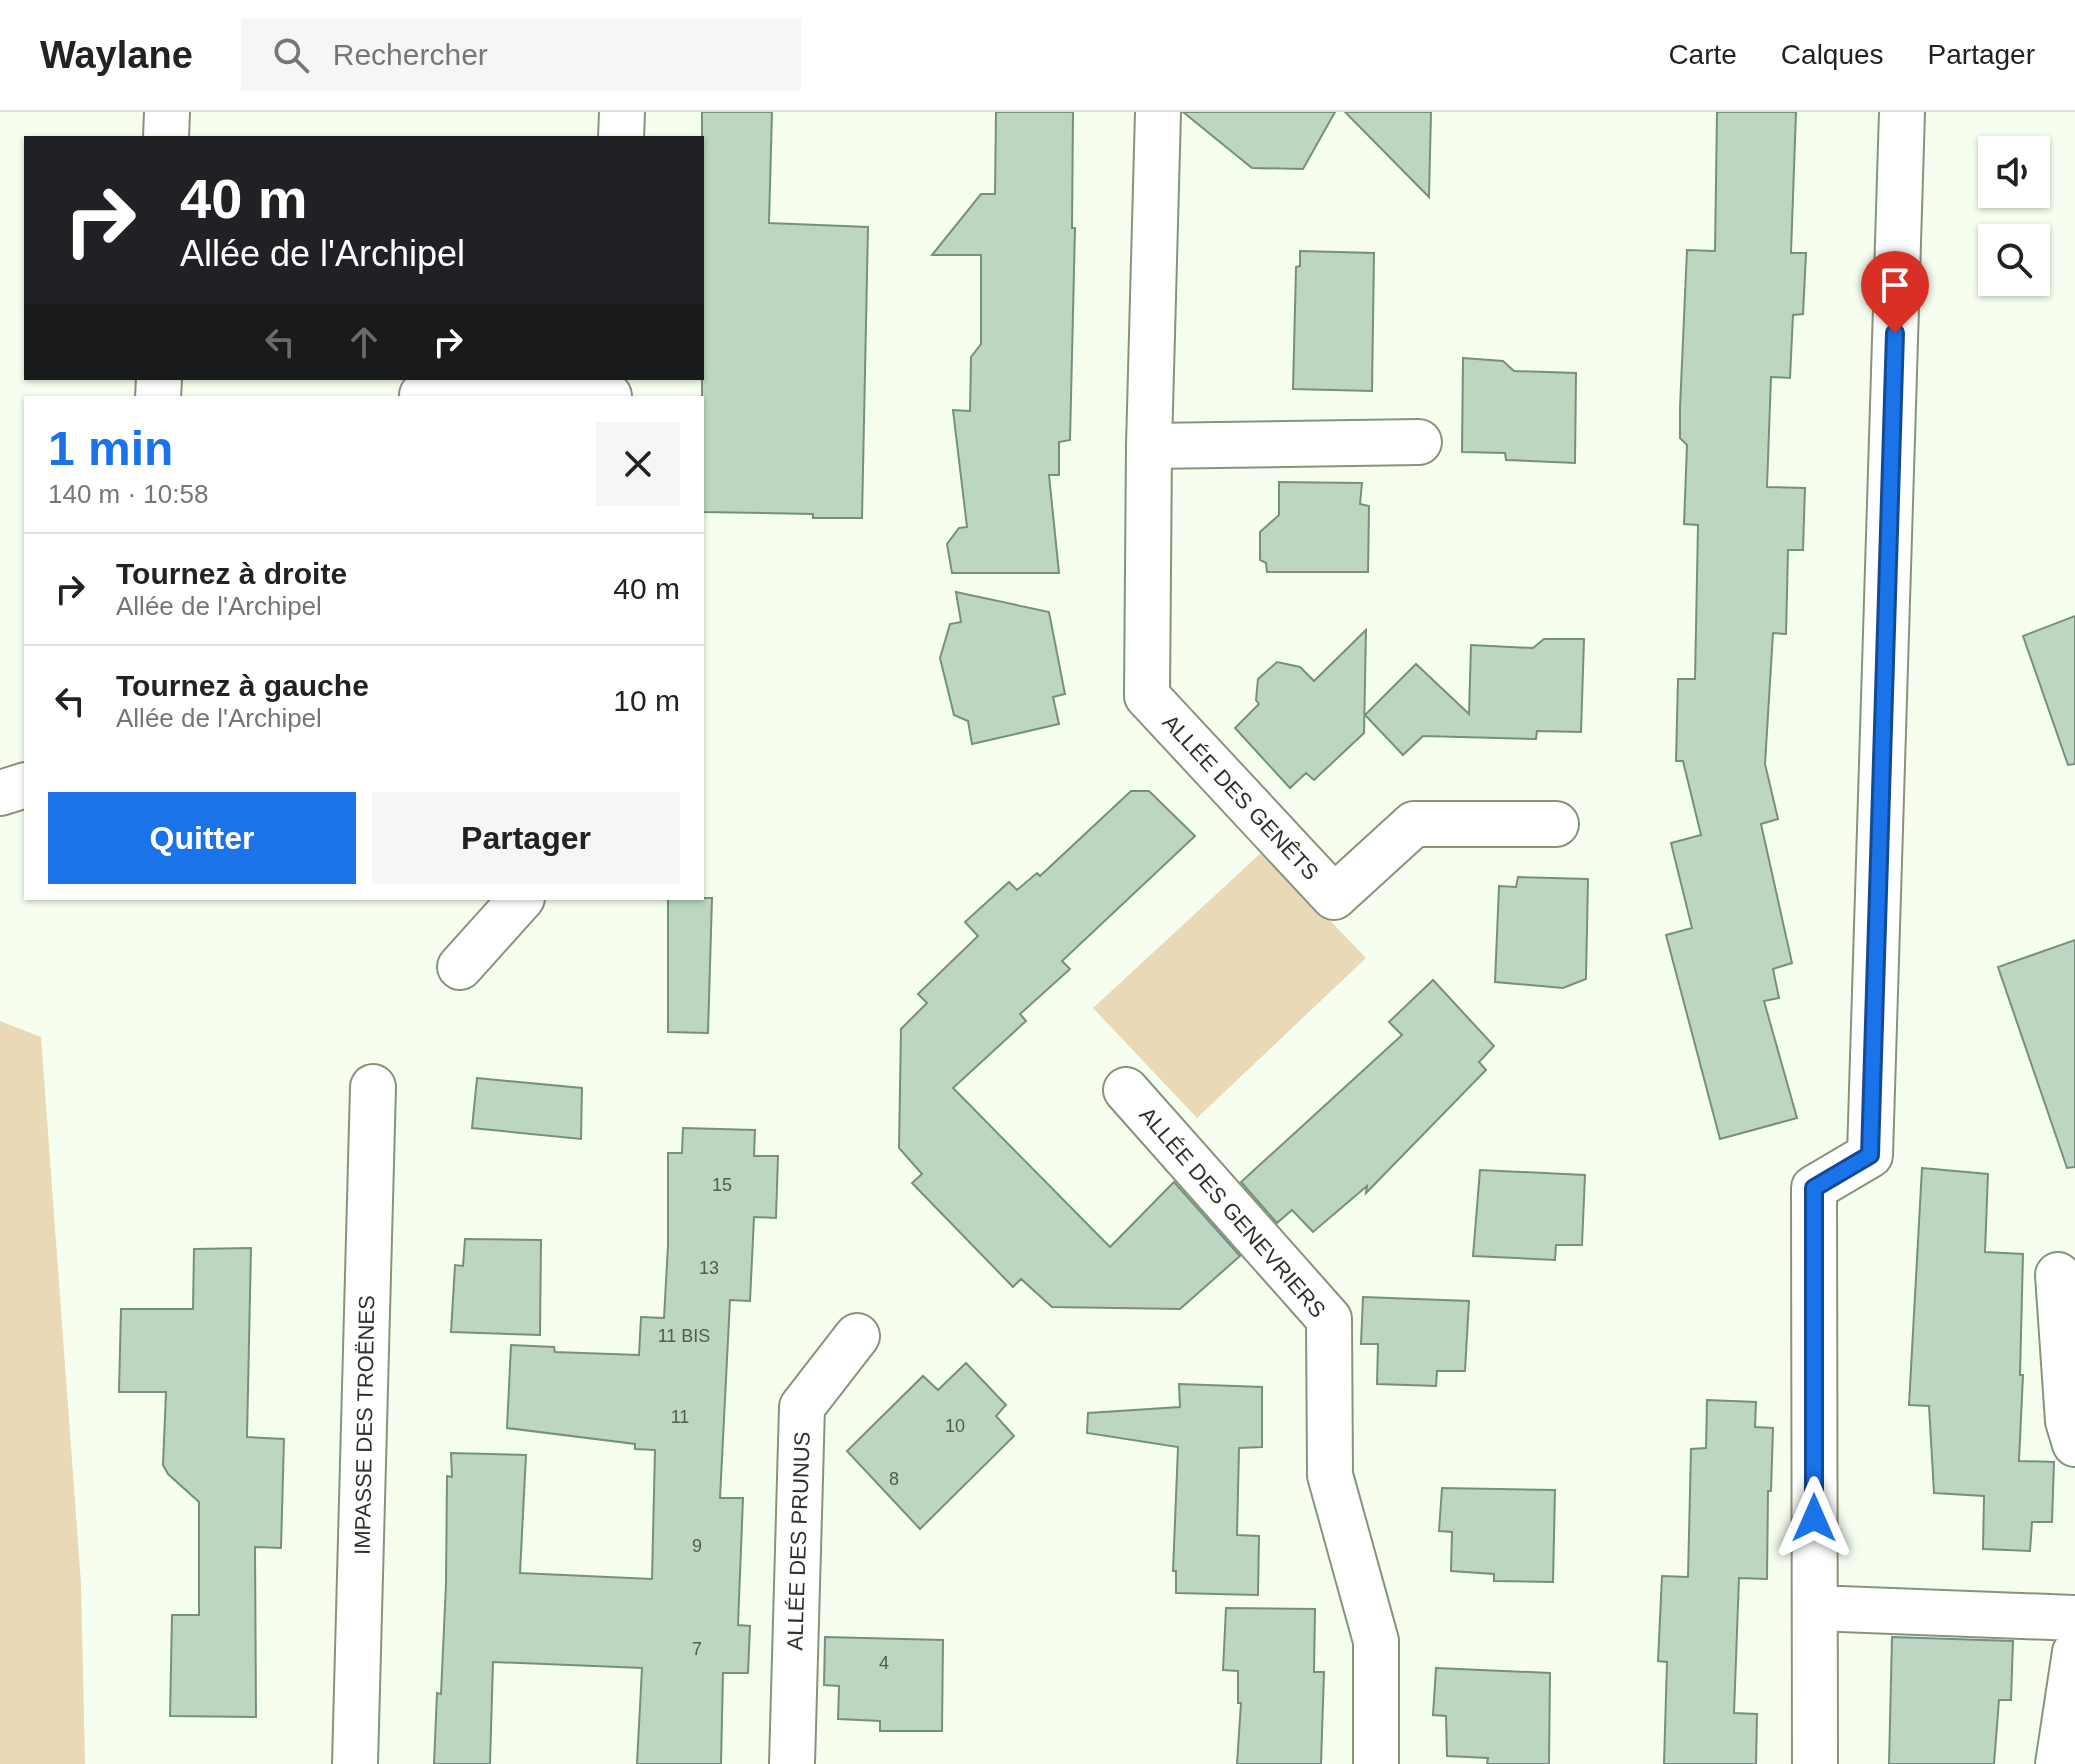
<!DOCTYPE html>
<html lang="fr">
<head>
<meta charset="utf-8">
<style>
	body { margin:0; font-family:Arial,sans-serif; background:#f6f6f6; color:#222; height:100vh; display:flex; flex-direction:column; font-size:30px; white-space:nowrap }
	* { box-sizing:border-box; margin:0 }
	p { font-size:26px; color:#767676 }
	.icon { flex:none; width:44px; height:44px; fill:none; stroke:currentColor; stroke-width:2; stroke-linecap:round; stroke-linejoin:round }
	.map { position:relative; flex:1; overflow:hidden }
	.side { position:absolute; left:24px; top:284px; width:680px; height:504px; display:flex; flex-direction:column; background:#fff; border-radius:0px; box-shadow:0 2px 6px #0004 }
	.side>* { flex:none }
	.top-card { position:absolute; left:24px; top:24px; width:680px; height:244px; border-radius:0px; box-shadow:0 2px 6px #0004; background:#202124; color:#fff; overflow:hidden }
	.controls { position:absolute; left:1978px; top:24px; display:grid; gap:16px }
	.controls a { display:grid; place-items:center; width:72px; height:72px; border-radius:0px; background:#fff; box-shadow:0 2px 6px #0004; font-size:40px }
	.pin { position:absolute; display:grid; place-items:center; width:68px; height:68px; color:#fff; margin:-82px -34px; border-radius:50% 50% 50% 0; rotate:-45deg; box-shadow:0 0 8px #0007 }
	.pin .icon { rotate:45deg }
	.me { position:absolute; width:88px; margin:-44px; rotate:0deg; stroke-linejoin:round; filter:drop-shadow(0 0 6px #0008) }
	.turn { display:flex; align-items:center; gap:28px; height:168px; padding:0 24px; font-size:36px }
	.turn .icon { width:104px; height:104px; stroke-width:2.5 }
	.turn b { display:block; font-size:56px; line-height:68px }
	.lanes { display:flex; align-items:center; height:76px; padding:0 24px; background:#0003; justify-content:center; gap:40px; direction:ltr }
	.lanes .off { opacity:.35 }
	.round { display:grid; place-items:center; flex:none; width:84px; height:84px; border-radius:0px; background:#f6f6f6 }
	.summary { display:flex; align-items:center; justify-content:space-between; height:136px; padding:0 24px }
	h1 { font-size:48px; font-weight:700; line-height:60px; color:#1a73e8 }
	.button { display:flex; gap:16px; margin-top:auto; padding:16px 24px }
	.button a { flex:1; height:92px; border-radius:0px; background:#1a73e8; color:#fff; font-size:32px; font-weight:700; line-height:92px; text-align:center }
	.button a+a { background:#f6f6f6; color:#222 }
	ul { padding:0; list-style:none }
	li { display:flex; align-items:center; gap:24px; height:112px; padding:0 24px; border-top:2px solid #e0e0e0 }
	li div { flex:1 }
	li b { display:block; font-size:30px }
	li em { font-style:normal }
	header { display:flex; align-items:center; gap:48px; box-sizing:border-box; height:112px; padding:0 40px; background:#fff; border-bottom:2px solid #e0e0e0 }
	header strong { font-size:38px }
	nav { display:flex; gap:44px; margin-inline-start:auto; font-size:28px }
	.search { width:560px; height:72px; background:#f6f6f6; display:flex; align-items:center; gap:20px; box-sizing:border-box; padding:0 28px; border-radius:0px; color:#767676; font-size:30px }
	.map>svg:first-child { display:block }
	.green { fill:#ead9b7 }
	.building { fill:#bcd6c2; stroke:#778f7d; stroke-width:2 }
	.lines { fill:none; stroke-linecap:round; stroke-linejoin:round }
	.minor-casing { stroke:#87947c; stroke-width:48 }
	.minor { stroke:#fff; stroke-width:44 }
	.route-casing { stroke:#114b97; stroke-width:20 }
	.route { stroke:#1a73e8; stroke-width:14 }
	.labels { text-anchor:middle; stroke-width:8; stroke-linejoin:round; paint-order:stroke }
	.number-label { font-size:18px; fill:#525c4f }
	.street-label { font-size:22px; fill:#2e3329; stroke:#fff }
</style>
</head>
<body>
<header>
<strong>Waylane</strong>
<div class="search"><svg class="icon" aria-label="search" viewBox="0 0 24 24"><circle cx="10" cy="10" r="6"/><path d="M15 15l6 6"/></svg>Rechercher</div>
<nav><a>Carte</a><a>Calques</a><a>Partager</a></nav>
</header>
<div class="map">
<svg width="2075" height="1652" viewBox="0 0 2075 1652">
	<rect width="100%" height="100%" fill="#f6ffef"/>
	<!-- green -->
	<path class="green" d="M 1263,739 L 1366,846 L 1197,1006 L 1093,896 Z
		M 0,909 L 41,925 L 81,1471 L 85,1652 L 0,1652 Z"/>
	<!-- building -->
	<path class="building" d="M 702,0 L 772,0 L 769,111 L 868,115 L 862,406 L 813,406 L 813,402 L 702,400 Z
		M 996,0 L 1073,0 L 1072,116 L 1075,116 L 1070,328 L 1059,330 L 1059,363 L 1049,363 L 1059,461 L 952,461 L 947,432 L 959,416 L 967,415 L 953,298 L 970,299 L 971,245 L 981,232 L 981,143 L 932,143 L 981,82 L 995,82 Z
		M 1183,0 L 1335,0 L 1303,57 L 1252,56 Z
		M 1345,0 L 1431,0 L 1429,85 Z
		M 1717,0 L 1796,0 L 1791,141 L 1806,141 L 1803,202 L 1793,203 L 1790,266 L 1771,265 L 1767,375 L 1805,376 L 1803,438 L 1788,438 L 1786,522 L 1773,521 L 1765,652 L 1778,707 L 1761,712 L 1792,851 L 1773,857 L 1779,886 L 1764,889 L 1797,1006 L 1720,1027 L 1666,823 L 1692,816 L 1671,731 L 1701,723 L 1683,649 L 1676,649 L 1678,567 L 1695,567 L 1698,413 L 1684,412 L 1687,333 L 1680,326 L 1680,296 L 1687,138 L 1715,139 Z
		M 1300,139 L 1374,141 L 1372,279 L 1293,277 L 1296,155 L 1300,154 Z
		M 1463,246 L 1503,249 L 1514,259 L 1576,261 L 1575,351 L 1506,348 L 1505,341 L 1462,340 Z
		M 1279,370 L 1362,371 L 1360,392 L 1369,394 L 1368,460 L 1267,460 L 1266,451 L 1260,448 L 1260,420 L 1279,403 Z
		M 956,480 L 1049,500 L 1065,582 L 1053,585 L 1059,612 L 972,632 L 968,609 L 954,603 L 940,546 L 950,512 L 961,510 Z
		M 2075,504 L 2075,652 L 2068,653 L 2023,524 Z
		M 1366,518 L 1364,621 L 1314,668 L 1306,661 L 1290,676 L 1235,616 L 1259,592 L 1256,588 L 1258,567 L 1277,550 L 1300,555 L 1314,569 Z
		M 1544,527 L 1584,527 L 1581,620 L 1537,619 L 1536,627 L 1423,624 L 1403,643 L 1365,603 L 1416,552 L 1469,602 L 1471,533 L 1533,536 Z
		M 1131,679 L 1149,679 L 1195,724 L 1062,849 L 1070,857 L 1020,902 L 1026,909 L 953,976 L 1110,1135 L 1174,1070 L 1240,1144 L 1180,1197 L 1052,1195 L 1021,1167 L 1013,1175 L 912,1071 L 922,1062 L 899,1036 L 901,917 L 927,891 L 918,882 L 978,824 L 965,810 L 1009,770 L 1017,778 L 1037,761 L 1040,764 Z
		M 1518,765 L 1588,767 L 1586,867 L 1563,876 L 1495,870 L 1499,774 L 1516,775 Z
		M 668,786 L 712,786 L 708,921 L 668,920 Z
		M 2075,828 L 2075,1055 L 2067,1056 L 1998,855 Z
		M 1433,868 L 1494,934 L 1479,950 L 1486,958 L 1366,1081 L 1367,1074 L 1313,1120 L 1292,1098 L 1277,1111 L 1241,1070 L 1402,923 L 1389,910 Z
		M 477,966 L 582,976 L 581,1027 L 472,1016 Z
		M 683,1016 L 755,1018 L 754,1044 L 778,1044 L 776,1106 L 754,1105 L 750,1189 L 730,1188 L 720,1386 L 743,1386 L 738,1513 L 750,1514 L 748,1561 L 723,1561 L 721,1652 L 637,1652 L 642,1556 L 493,1550 L 490,1652 L 434,1652 L 437,1581 L 441,1582 L 446,1472 L 447,1364 L 452,1365 L 451,1341 L 526,1343 L 520,1461 L 652,1467 L 655,1338 L 635,1337 L 635,1332 L 507,1316 L 511,1233 L 554,1235 L 555,1240 L 639,1243 L 641,1205 L 664,1206 L 668,1133 L 668,1041 L 682,1041 Z
		M 1922,1056 L 1988,1062 L 1985,1140 L 2023,1142 L 2020,1263 L 2023,1263 L 2019,1349 L 2054,1350 L 2052,1410 L 2032,1410 L 2030,1439 L 1983,1437 L 1984,1384 L 1934,1381 L 1929,1294 L 1909,1293 Z
		M 1480,1058 L 1585,1063 L 1582,1133 L 1556,1133 L 1555,1148 L 1473,1144 Z
		M 465,1127 L 541,1128 L 540,1223 L 451,1220 L 455,1153 L 463,1154 Z
		M 251,1136 L 247,1325 L 284,1327 L 281,1436 L 255,1435 L 256,1605 L 170,1604 L 172,1503 L 199,1503 L 199,1390 L 168,1362 L 163,1353 L 166,1280 L 119,1280 L 121,1197 L 193,1197 L 194,1137 Z
		M 1363,1185 L 1469,1189 L 1465,1259 L 1437,1259 L 1436,1274 L 1377,1272 L 1378,1232 L 1361,1232 Z
		M 966,1251 L 1006,1293 L 996,1304 L 1014,1324 L 920,1417 L 847,1339 L 923,1264 L 938,1278 Z
		M 1179,1272 L 1262,1275 L 1262,1335 L 1239,1336 L 1237,1423 L 1259,1424 L 1258,1483 L 1176,1481 L 1176,1459 L 1173,1459 L 1178,1335 L 1087,1321 L 1088,1301 L 1180,1295 Z
		M 1707,1288 L 1756,1290 L 1755,1315 L 1773,1316 L 1771,1379 L 1768,1379 L 1767,1467 L 1739,1466 L 1734,1601 L 1757,1602 L 1756,1652 L 1664,1652 L 1667,1550 L 1658,1549 L 1662,1464 L 1688,1465 L 1691,1337 L 1706,1336 Z
		M 1442,1376 L 1555,1378 L 1553,1470 L 1494,1469 L 1494,1462 L 1451,1459 L 1452,1420 L 1439,1419 Z
		M 1226,1496 L 1315,1497 L 1314,1560 L 1324,1560 L 1321,1652 L 1237,1652 L 1241,1591 L 1238,1591 L 1238,1559 L 1223,1558 Z
		M 825,1525 L 943,1528 L 942,1619 L 880,1619 L 880,1609 L 838,1607 L 839,1574 L 824,1573 Z
		M 1892,1525 L 2013,1529 L 2011,1588 L 1999,1588 L 1994,1652 L 1889,1652 Z
		M 1436,1556 L 1550,1561 L 1549,1652 L 1487,1652 L 1488,1646 L 1447,1644 L 1446,1604 L 1433,1603 Z"/>
	<g class="lines">
		<!-- minor casing -->
		<g class="minor-casing">
			<path id="minor" d="M 1158,0 L 1149,334 L 1147,584 L 1334,785 L 1414,712 L 1556,712
				M 166,26 L 167,0
				M 621,26 L 622,0
				M 422,283 L 609,284
				M 158,286 L 159,266
				M 1149,334 L 1419,330
				M 0,681 L 26,673
				M 460,855 L 522,786
				M 1126,978 L 1329,1207 L 1330,1363 L 1376,1529 L 1376,1652
				M 2058,1163 L 2068,1309 L 2075,1332
				M 1815,1496 L 2075,1506
				M 1815,1651 L 1814,1076 L 1870,1043 L 1902,0
				M 355,1652 L 373,975
				M 792,1652 L 802,1295 L 857,1224
				M 2058,1652 L 2075,1540"/>
		</g>
		<!-- minor -->
		<use href="#minor" class="minor"/>
	</g>
	<g class="lines">
		<!-- route casing -->
		<g class="route-casing">
			<path id="route" d="M 1814,1406 L 1814,1076 L 1870,1043 L 1895,221"/>
		</g>
		<!-- route -->
		<use href="#route" class="route"/>
	</g>
	<g class="labels">
		<!-- number labels -->
		<g class="number-label">
			<text x="722" y="1079">15</text>
			<text x="709" y="1162">13</text>
			<text x="684" y="1230">11 BIS</text>
			<text x="680" y="1311">11</text>
			<text x="955" y="1320">10</text>
			<text x="894" y="1373">8</text>
			<text x="697" y="1440">9</text>
			<text x="697" y="1543">7</text>
			<text x="884" y="1557">4</text>
		</g>
		<!-- street labels -->
		<g class="street-label">
			<text transform="translate(1241 685) rotate(47)" y="8">ALLÉE DES GENÊTS</text>
			<text transform="translate(1233 1100) rotate(49)" y="8">ALLÉE DES GENEVRIERS</text>
			<text transform="translate(364 1313) rotate(-89)" y="8">IMPASSE DES TROËNES</text>
			<text transform="translate(798 1429) rotate(-88)" y="8">ALLÉE DES PRUNUS</text>
		</g>
	</g>
</svg>
<div class="controls">
<a><svg class="icon" aria-label="sound" viewBox="0 0 24 24"><path d="M4 9h4l5-4v14l-5-4H4zM17 9q2 3 0 6"/></svg></a>
<a><svg class="icon" aria-label="search" viewBox="0 0 24 24"><circle cx="10" cy="10" r="6"/><path d="M15 15l6 6"/></svg></a>
</div>
<div class="pin" style="left:1895px;top:221px;background:#d93025"><svg class="icon" aria-label="arrive" viewBox="0 0 24 24"><path d="M6 21V4h12l-3 4 3 4H6"/></svg></div>
<svg class="me" style="left:1814px;top:1406px" viewBox="-20 -20 40 40"><path d="M0-17L14 15 0 8-14 15z" fill="#1a73e8" stroke="#fff" stroke-width="4"/></svg>
<div class="top-card">
<div class="turn"><svg class="icon" aria-label="right" viewBox="0 0 24 24"><path d="M7 20v-9h11M14 6l5 5-5 5"/></svg><div><b>40 m</b>Allée de l'Archipel</div></div>
<div class="lanes"><svg class="icon off" aria-label="left" viewBox="0 0 24 24"><path d="M17 20v-9H6M10 6l-5 5 5 5"/></svg><svg class="icon off" aria-label="ahead" viewBox="0 0 24 24"><path d="M12 20V5M6 11l6-6 6 6"/></svg><svg class="icon" aria-label="right" viewBox="0 0 24 24"><path d="M7 20v-9h11M14 6l5 5-5 5"/></svg></div>
</div>
<section class="side">
<div class="summary"><div><h1>1 min</h1><p>140 m · 10:58</p></div><a class="round"><svg class="icon" aria-label="close" viewBox="0 0 24 24"><path d="M6 6l12 12M18 6L6 18"/></svg></a></div>
<ul>
<li><svg class="icon" aria-label="right" viewBox="0 0 24 24"><path d="M7 20v-9h11M14 6l5 5-5 5"/></svg><div><b>Tournez à droite</b><p>Allée de l'Archipel</p></div><em>40 m</em></li>
<li><svg class="icon" aria-label="left" viewBox="0 0 24 24"><path d="M17 20v-9H6M10 6l-5 5 5 5"/></svg><div><b>Tournez à gauche</b><p>Allée de l'Archipel</p></div><em>10 m</em></li>
</ul>
<div class="button"><a>Quitter</a><a>Partager</a></div>
</section>
</div>
</body>
</html>
